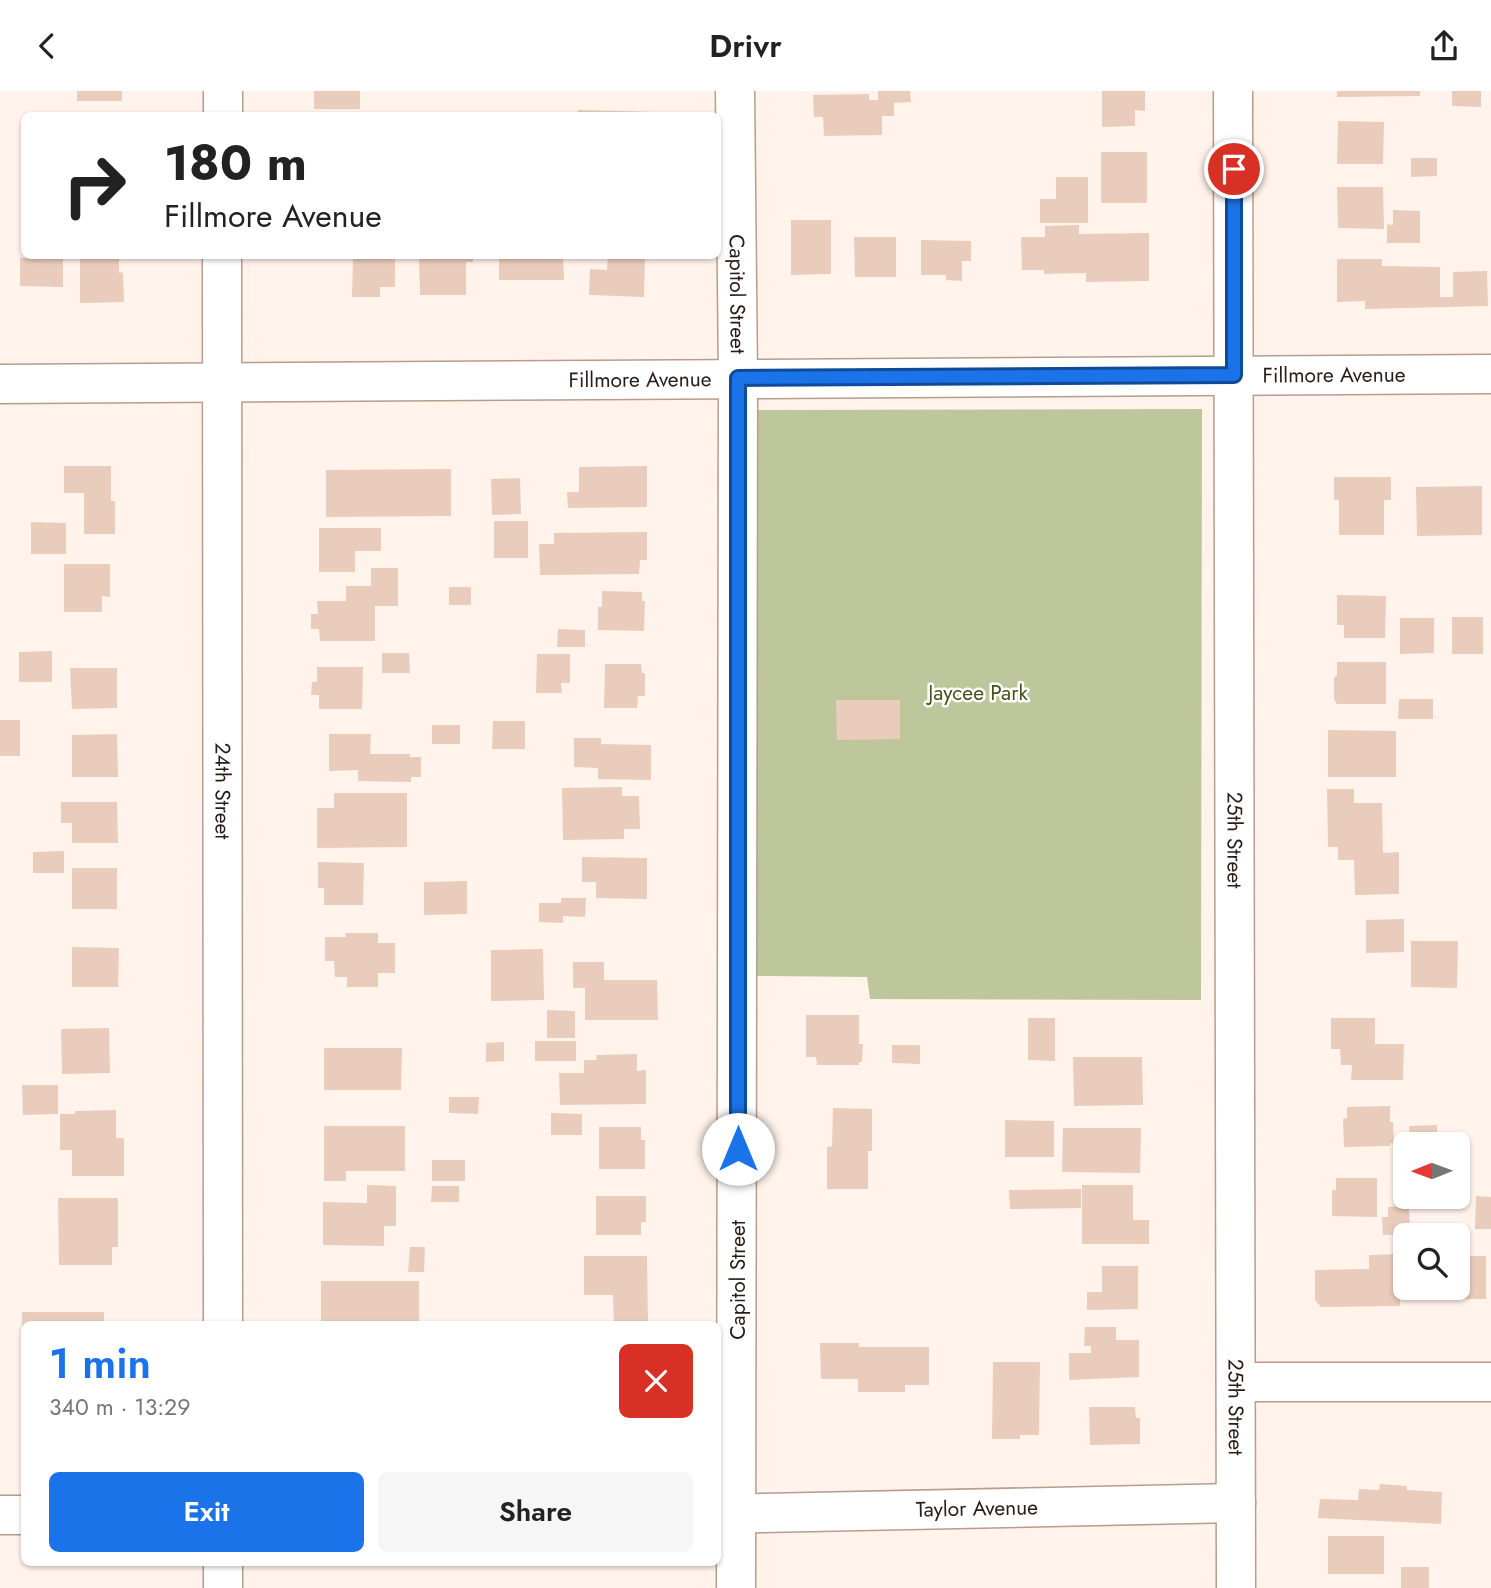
<!DOCTYPE html>
<html lang="en">
<head>
<meta charset="utf-8">
<style>
	body { margin:0; font-family:Jost,sans-serif; background:#f6f6f6; color:#222; height:100vh; display:flex; flex-direction:column; font-size:26px; white-space:nowrap }
	* { box-sizing:border-box; margin:0 }
	p { font-size:23px; color:#767676 }
	.icon { flex:none; width:38px; height:38px; fill:none; stroke:currentColor; stroke-width:2; stroke-linecap:round; stroke-linejoin:round }
	.map { position:relative; flex:1; overflow:hidden }
	.details { position:absolute; left:21px; top:1230px; width:700px; height:245px; display:flex; flex-direction:column; background:#fff; border-radius:10px; box-shadow:0 2px 5px #0004 }
	.details>* { flex:none }
	.hud { position:absolute; left:21px; top:21px; width:700px; height:147px; border-radius:10px; box-shadow:0 2px 5px #0004; background:#fff; color:#222; overflow:hidden }
	.needle { width:46px; rotate:269deg }
	.fabs { position:absolute; left:1393px; top:1041px; display:grid; gap:14px }
	.fabs a { display:grid; place-items:center; width:77px; height:77px; border-radius:10px; background:#fff; box-shadow:0 2px 5px #0004; font-size:35px }
	.pin { position:absolute; display:grid; place-items:center; width:60px; height:60px; color:#fff; margin:-30px; border:4px solid #fff; border-radius:50%; box-shadow:0 2px 7px #0007 }
	.me { position:absolute; width:77px; margin:-38px; rotate:0deg; stroke-linejoin:round; filter:drop-shadow(0 0 5px #0008) }
	.turn { display:flex; align-items:center; gap:24px; height:147px; padding:0 28px; font-size:32px }
	.turn .icon { width:91px; height:91px; stroke-width:2.5 }
	.turn b { display:block; font-size:49px; line-height:60px }
	.round { display:grid; place-items:center; flex:none; width:74px; height:74px; border-radius:10px; background:#f6f6f6 }
	.head { display:flex; align-items:center; justify-content:space-between; height:119px; padding:0 28px }
	h1 { font-size:42px; font-weight:600; line-height:52px; color:#1a73e8 }
	.primary-button { display:flex; gap:14px; margin-top:auto; padding:14px 28px }
	.primary-button a { flex:1; height:80px; border-radius:10px; background:#1a73e8; color:#fff; font-size:28px; font-weight:600; line-height:80px; text-align:center }
	.primary-button a+a { background:#f6f6f6; color:#222 }
	header { display:flex; justify-content:space-between; align-items:center; height:91px; padding:0 28px; background:#fff; font-size:32px; font-weight:600 }
	.map>svg:first-child { display:block }
	.green { fill:#bdc79b }
	.building { fill:#eaccbc }
	.lines { fill:none; stroke-linecap:round; stroke-linejoin:round }
	.minor-casing { stroke:#b89c8c; stroke-width:41 }
	.minor { stroke:#fff; stroke-width:38 }
	.route-casing { stroke:#114b97; stroke-width:18 }
	.route { stroke:#1a73e8; stroke-width:12 }
	.labels { text-anchor:middle; stroke-width:5; stroke-linejoin:round; paint-order:stroke }
	.street-label { font-size:21px; fill:#271c16; stroke:#fff }
	.park-label { font-size:21px; fill:#48511a; stroke:#fff }
</style>
</head>
<body>
<header><svg class="icon" aria-label="back" viewBox="0 0 24 24"><path d="M15 5l-7 7 7 7"/></svg>Drivr<svg class="icon" aria-label="share" viewBox="0 0 24 24"><path d="M12 15V3M7 8l5-5 5 5M5 13v7h14v-7"/></svg></header>
<div class="map">
<svg width="1491" height="1497" viewBox="0 0 1491 1497">
	<rect width="100%" height="100%" fill="#fff3ec"/>
	<!-- green -->
	<path class="green" d="M 1202,318 L 1201,909 L 870,908 L 867,886 L 755,885 L 754,319 Z"/>
	<!-- building -->
	<path class="building" d="M 77,0 L 122,0 L 122,10 L 77,10 Z
		M 314,0 L 360,0 L 360,18 L 314,18 Z
		M 878,0 L 910,0 L 911,11 L 894,12 L 894,25 L 882,25 L 882,44 L 824,45 L 823,26 L 814,26 L 813,4 L 869,3 L 869,9 L 878,9 Z
		M 1102,0 L 1145,0 L 1145,20 L 1135,19 L 1135,35 L 1102,36 Z
		M 1337,0 L 1420,0 L 1420,5 L 1337,6 Z
		M 1452,0 L 1481,0 L 1481,16 L 1452,15 Z
		M 578,19 L 658,21 L 658,24 L 577,24 Z
		M 1338,30 L 1384,31 L 1383,73 L 1337,73 Z
		M 1101,61 L 1147,61 L 1147,112 L 1101,112 Z
		M 1411,67 L 1437,67 L 1437,85 L 1411,86 Z
		M 1056,86 L 1088,86 L 1088,132 L 1040,132 L 1040,108 L 1056,108 Z
		M 1337,96 L 1383,96 L 1384,138 L 1338,137 Z
		M 1393,119 L 1420,120 L 1420,152 L 1387,152 L 1387,133 L 1393,134 Z
		M 791,129 L 831,129 L 831,183 L 791,184 Z
		M 1079,134 L 1079,143 L 1149,142 L 1149,190 L 1086,191 L 1086,182 L 1044,183 L 1044,179 L 1022,179 L 1021,146 L 1045,146 L 1045,135 Z
		M 854,146 L 896,146 L 896,186 L 855,186 Z
		M 921,149 L 971,150 L 971,170 L 962,170 L 962,190 L 946,189 L 946,184 L 921,184 Z
		M 353,164 L 395,164 L 395,196 L 380,196 L 380,206 L 352,206 Z
		M 419,164 L 473,164 L 473,171 L 466,171 L 466,204 L 420,204 Z
		M 499,164 L 563,164 L 564,189 L 499,189 Z
		M 608,164 L 645,164 L 644,206 L 589,204 L 590,178 L 607,179 Z
		M 20,167 L 63,168 L 63,196 L 20,195 Z
		M 119,167 L 119,182 L 123,181 L 124,211 L 80,212 L 80,168 Z
		M 1337,168 L 1382,168 L 1382,175 L 1440,176 L 1440,206 L 1453,206 L 1453,181 L 1487,180 L 1488,215 L 1365,218 L 1365,210 L 1337,211 Z
		M 64,375 L 111,375 L 111,410 L 115,410 L 115,443 L 84,443 L 84,402 L 64,402 Z
		M 647,375 L 647,416 L 568,417 L 567,401 L 579,401 L 579,376 Z
		M 451,378 L 451,425 L 326,426 L 326,379 Z
		M 1334,386 L 1391,386 L 1391,409 L 1384,409 L 1384,444 L 1339,444 L 1339,409 L 1334,409 Z
		M 520,387 L 521,423 L 492,424 L 491,388 Z
		M 1482,395 L 1482,444 L 1417,445 L 1416,396 Z
		M 494,430 L 528,430 L 528,467 L 494,467 Z
		M 31,431 L 66,432 L 66,463 L 31,463 Z
		M 319,437 L 381,437 L 381,460 L 355,460 L 355,481 L 319,481 Z
		M 647,441 L 647,469 L 640,469 L 639,483 L 540,484 L 539,453 L 554,453 L 554,442 Z
		M 64,473 L 110,473 L 110,506 L 102,505 L 102,521 L 64,521 Z
		M 371,477 L 398,477 L 398,515 L 375,515 L 375,550 L 320,550 L 319,538 L 311,538 L 311,523 L 318,523 L 317,510 L 346,510 L 346,495 L 371,495 Z
		M 449,496 L 471,496 L 471,514 L 449,514 Z
		M 602,500 L 642,501 L 642,510 L 645,510 L 644,540 L 598,539 L 598,516 L 602,516 Z
		M 1337,504 L 1386,505 L 1385,547 L 1344,547 L 1344,534 L 1337,534 Z
		M 1452,526 L 1483,526 L 1483,563 L 1452,563 Z
		M 1400,527 L 1434,527 L 1434,562 L 1400,563 Z
		M 558,538 L 585,539 L 585,556 L 557,556 Z
		M 52,560 L 52,591 L 19,591 L 19,561 Z
		M 382,562 L 409,562 L 410,582 L 382,582 Z
		M 537,563 L 570,563 L 570,592 L 561,592 L 562,602 L 536,602 Z
		M 1337,571 L 1386,571 L 1386,613 L 1337,613 L 1334,608 L 1334,587 L 1337,584 Z
		M 605,573 L 641,573 L 642,582 L 645,582 L 645,605 L 638,605 L 637,617 L 604,617 Z
		M 317,576 L 363,576 L 362,618 L 319,618 L 319,604 L 311,604 L 312,591 L 317,591 Z
		M 70,577 L 117,577 L 117,617 L 72,618 Z
		M 1399,608 L 1433,608 L 1433,628 L 1398,628 Z
		M 836,609 L 900,609 L 900,648 L 837,649 Z
		M 0,629 L 20,629 L 20,665 L 0,665 Z
		M 493,630 L 525,630 L 525,658 L 492,658 Z
		M 432,634 L 460,634 L 460,653 L 432,653 Z
		M 1328,639 L 1396,640 L 1396,686 L 1328,686 Z
		M 117,643 L 118,686 L 72,686 L 72,644 Z
		M 329,643 L 371,643 L 370,663 L 410,663 L 410,666 L 421,666 L 421,686 L 411,686 L 411,691 L 358,690 L 358,679 L 329,680 Z
		M 574,647 L 601,647 L 601,653 L 651,654 L 651,689 L 598,688 L 598,677 L 574,676 Z
		M 622,696 L 622,705 L 639,705 L 640,738 L 624,738 L 624,748 L 563,749 L 562,697 Z
		M 1327,698 L 1354,698 L 1354,712 L 1382,712 L 1383,762 L 1399,761 L 1399,803 L 1355,804 L 1354,769 L 1338,769 L 1338,756 L 1328,756 Z
		M 334,702 L 407,702 L 407,756 L 317,757 L 317,717 L 334,717 Z
		M 61,711 L 117,711 L 118,752 L 72,752 L 72,732 L 61,732 Z
		M 64,760 L 64,782 L 33,782 L 33,761 Z
		M 582,766 L 647,767 L 647,808 L 596,807 L 596,791 L 582,791 Z
		M 318,771 L 364,772 L 363,814 L 324,814 L 324,797 L 318,797 Z
		M 72,777 L 117,777 L 117,818 L 72,818 Z
		M 467,790 L 467,823 L 424,824 L 424,791 Z
		M 561,807 L 586,807 L 585,826 L 563,825 L 563,832 L 539,831 L 539,812 L 561,812 Z
		M 1404,828 L 1404,861 L 1366,862 L 1366,829 Z
		M 345,842 L 378,842 L 378,852 L 395,852 L 395,882 L 378,882 L 378,896 L 347,896 L 347,886 L 335,886 L 334,870 L 325,870 L 325,846 L 346,846 Z
		M 1411,850 L 1458,850 L 1457,897 L 1411,896 Z
		M 72,856 L 119,857 L 118,896 L 72,896 Z
		M 543,858 L 544,909 L 491,910 L 491,859 Z
		M 573,871 L 604,871 L 604,889 L 657,889 L 658,929 L 585,929 L 585,897 L 573,897 Z
		M 547,919 L 575,920 L 575,947 L 547,947 Z
		M 806,924 L 859,924 L 859,953 L 863,953 L 862,971 L 859,971 L 859,974 L 817,974 L 816,966 L 806,966 Z
		M 1028,927 L 1055,927 L 1055,970 L 1028,969 Z
		M 1331,927 L 1375,927 L 1375,953 L 1404,953 L 1403,989 L 1351,989 L 1352,974 L 1341,974 L 1340,958 L 1331,958 Z
		M 109,937 L 110,982 L 62,983 L 61,938 Z
		M 535,950 L 576,950 L 576,970 L 535,970 Z
		M 504,951 L 504,970 L 486,971 L 486,952 Z
		M 892,954 L 920,954 L 920,973 L 892,972 Z
		M 324,957 L 402,957 L 401,999 L 324,999 Z
		M 637,963 L 637,980 L 646,979 L 646,1013 L 560,1014 L 559,982 L 584,982 L 584,969 L 597,969 L 596,964 Z
		M 1073,966 L 1142,966 L 1143,1014 L 1074,1015 Z
		M 22,994 L 58,994 L 58,1023 L 23,1024 Z
		M 449,1006 L 479,1006 L 478,1023 L 449,1022 Z
		M 1390,1015 L 1390,1031 L 1393,1031 L 1394,1052 L 1390,1052 L 1390,1055 L 1344,1056 L 1343,1028 L 1347,1027 L 1347,1016 Z
		M 833,1017 L 872,1018 L 872,1060 L 868,1060 L 868,1098 L 827,1098 L 827,1056 L 832,1055 Z
		M 116,1019 L 116,1047 L 124,1047 L 124,1085 L 72,1085 L 72,1059 L 60,1059 L 60,1023 L 75,1023 L 75,1020 Z
		M 551,1022 L 582,1023 L 582,1044 L 551,1044 Z
		M 1005,1029 L 1054,1030 L 1054,1066 L 1005,1066 Z
		M 1437,1034 L 1437,1054 L 1410,1054 L 1409,1035 Z
		M 324,1035 L 405,1035 L 405,1080 L 346,1080 L 346,1090 L 324,1090 Z
		M 599,1036 L 641,1036 L 641,1049 L 645,1049 L 645,1078 L 599,1078 Z
		M 1063,1037 L 1141,1037 L 1140,1082 L 1062,1081 Z
		M 432,1069 L 465,1069 L 465,1090 L 432,1090 Z
		M 1336,1087 L 1377,1087 L 1377,1126 L 1332,1125 L 1332,1099 L 1336,1099 Z
		M 367,1094 L 396,1095 L 396,1135 L 384,1135 L 384,1155 L 323,1154 L 323,1111 L 367,1112 Z
		M 1082,1094 L 1133,1094 L 1133,1129 L 1149,1129 L 1149,1153 L 1082,1153 Z
		M 432,1095 L 459,1095 L 459,1111 L 431,1111 Z
		M 1081,1098 L 1081,1117 L 1010,1118 L 1009,1099 Z
		M 596,1105 L 646,1105 L 646,1131 L 641,1131 L 641,1144 L 596,1144 Z
		M 1476,1105 L 1491,1106 L 1491,1138 L 1475,1138 Z
		M 58,1107 L 118,1107 L 118,1156 L 112,1156 L 112,1174 L 59,1174 Z
		M 1409,1115 L 1410,1143 L 1383,1144 L 1382,1126 L 1388,1126 L 1388,1116 Z
		M 410,1156 L 425,1156 L 424,1181 L 408,1181 Z
		M 1400,1163 L 1400,1215 L 1321,1216 L 1315,1209 L 1315,1179 L 1369,1178 L 1369,1164 Z
		M 584,1165 L 647,1165 L 648,1232 L 614,1233 L 613,1204 L 584,1204 Z
		M 1458,1165 L 1486,1165 L 1486,1208 L 1434,1208 L 1434,1197 L 1458,1197 Z
		M 1102,1175 L 1138,1175 L 1138,1218 L 1087,1219 L 1087,1201 L 1102,1201 Z
		M 321,1190 L 419,1190 L 419,1232 L 321,1232 Z
		M 22,1221 L 104,1221 L 104,1234 L 24,1234 L 24,1272 L 22,1272 Z
		M 1085,1236 L 1116,1236 L 1116,1249 L 1139,1249 L 1139,1286 L 1069,1289 L 1069,1262 L 1091,1262 L 1091,1255 L 1084,1255 Z
		M 820,1252 L 859,1252 L 859,1256 L 929,1256 L 929,1294 L 905,1294 L 905,1301 L 858,1301 L 858,1288 L 821,1288 Z
		M 993,1271 L 1040,1271 L 1039,1344 L 1020,1344 L 1020,1348 L 992,1348 Z
		M 1089,1316 L 1135,1316 L 1136,1327 L 1140,1327 L 1140,1353 L 1090,1354 Z
		M 1380,1393 L 1407,1395 L 1407,1399 L 1442,1401 L 1441,1433 L 1318,1427 L 1320,1408 L 1358,1409 L 1359,1398 L 1379,1399 Z
		M 1328,1445 L 1384,1445 L 1384,1483 L 1328,1483 Z
		M 1401,1476 L 1429,1476 L 1429,1497 L 1401,1497 Z"/>
	<g class="lines">
		<!-- minor casing -->
		<g class="minor-casing">
			<g id="minor">
				<path id="s1" d="M 735,0 L 738,287 L 736,1497"/>
				<path id="s2" d="M 1233,0 L 1236,1497"/>
				<path d="M 223,24 L 223,0"/>
				<path id="s3" d="M 222,164 L 223,1234"/>
				<path id="s4" d="M 0,293 L 1491,283"/>
				<path d="M 1236,1291 L 1491,1291"/>
				<path id="s5" d="M 718,1423 L 1236,1412"/>
				<path d="M 0,1424 L 24,1424"/>
				<path d="M 223,1497 L 223,1472"/>
			</g>
		</g>
		<!-- minor -->
		<use href="#minor" class="minor"/>
	</g>
	<g class="lines">
		<!-- route casing -->
		<g class="route-casing">
			<path id="route" d="M 738,1058 L 738,287 L 1234,284 L 1234,78"/>
		</g>
		<!-- route -->
		<use href="#route" class="route"/>
	</g>
	<g class="labels">
		<!-- street labels -->
		<g class="street-label">
			<text dy="7" stroke="none"><textPath href="#s1" startOffset="203">Capitol Street</textPath></text>
			<text dy="7" stroke="none"><textPath href="#s4" startOffset="1334">Fillmore Avenue</textPath></text>
			<text dy="7" stroke="none"><textPath href="#s4" startOffset="640">Fillmore Avenue</textPath></text>
			<text dy="7" stroke="none"><textPath href="#s3" startOffset="536">24th Street</textPath></text>
			<text dy="7" stroke="none"><textPath href="#s2" startOffset="749">25th Street</textPath></text>
			<text transform="translate(738 1189) rotate(-90)" y="7">Capitol Street</text>
			<text dy="7" stroke="none"><textPath href="#s2" startOffset="1316">25th Street</textPath></text>
			<text dy="7" stroke="none"><textPath href="#s5" startOffset="259">Taylor Avenue</textPath></text>
		</g>
		<!-- park labels -->
		<g class="park-label">
			<text x="978" y="609">Jaycee Park</text>
		</g>
	</g>
</svg>
<div class="fabs">
<a><svg class="needle" viewBox="-14 -14 28 28"><path d="M0-13l5 13h-10z" fill="#e53935"/><path d="M0 13l5-13h-10z" fill="#767676"/></svg></a>
<a><svg class="icon" aria-label="search" viewBox="0 0 24 24"><circle cx="10" cy="10" r="6"/><path d="M15 15l6 6"/></svg></a>
</div>
<div class="pin" style="left:1234px;top:78px;background:#d93025"><svg class="icon" aria-label="arrive" viewBox="0 0 24 24"><path d="M6 21V4h12l-3 4 3 4H6"/></svg></div>
<svg class="me" style="left:738px;top:1058px" viewBox="-20 -20 40 40"><circle r="19" fill="#fff"/><path d="M0-13L10 11 0 6-10 11z" fill="#1a73e8"/></svg>
<div class="hud">
<div class="turn"><svg class="icon" aria-label="right" viewBox="0 0 24 24"><path d="M7 20v-9h11M14 6l5 5-5 5"/></svg><div><b>180 m</b>Fillmore Avenue</div></div>
</div>
<section class="details">
<div class="head"><div><h1>1 min</h1><p>340 m · 13:29</p></div><a class="round" style="background:#d93025;color:#fff"><svg class="icon" aria-label="close" viewBox="0 0 24 24"><path d="M6 6l12 12M18 6L6 18"/></svg></a></div>
<div class="primary-button"><a>Exit</a><a>Share</a></div>
</section>
</div>
</body>
</html>
